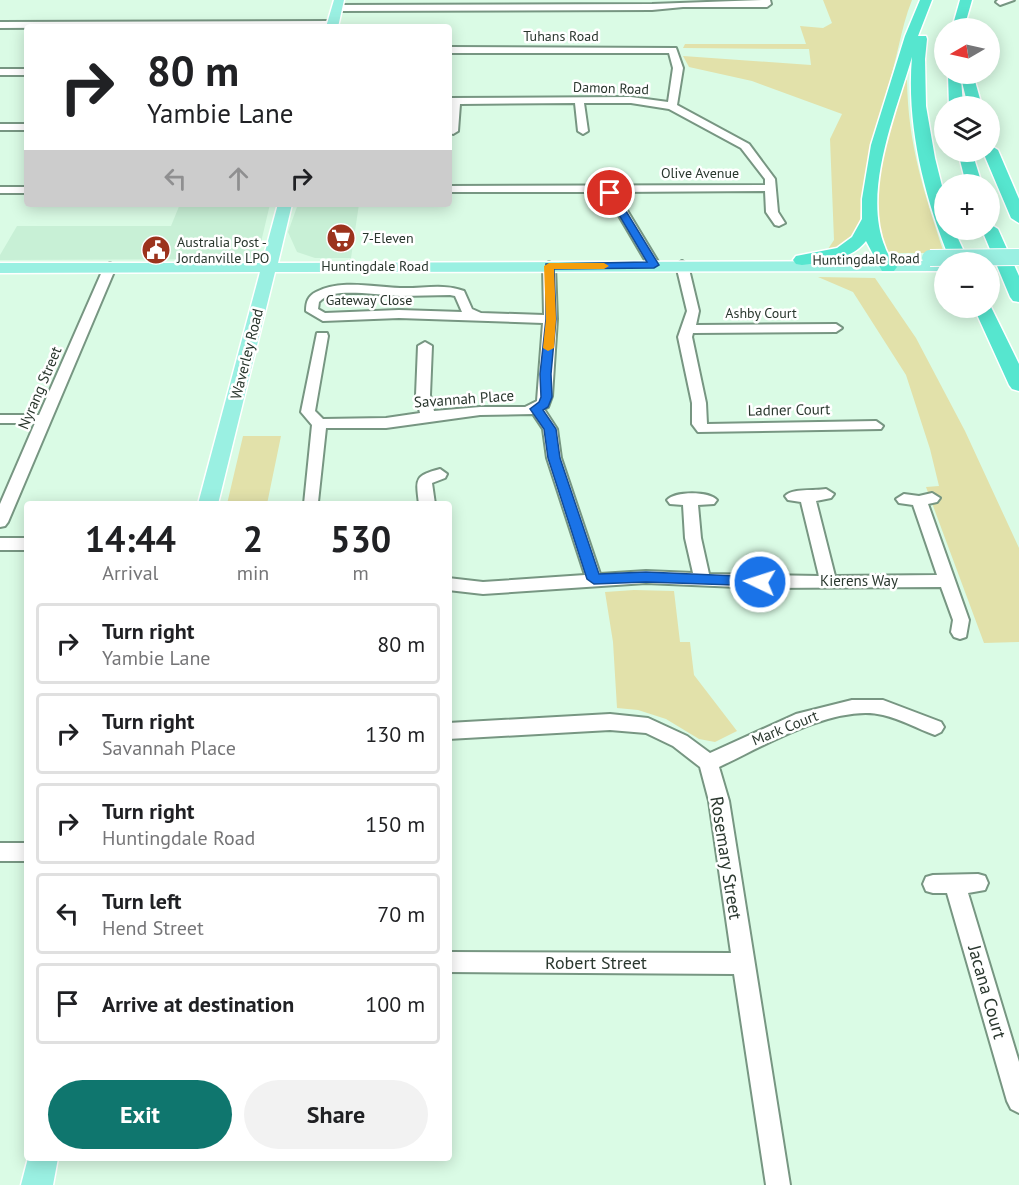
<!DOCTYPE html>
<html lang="en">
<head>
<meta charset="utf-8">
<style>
	body { margin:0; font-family:"PT Sans",sans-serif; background:#f2f2f2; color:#202124; height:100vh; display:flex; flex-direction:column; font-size:22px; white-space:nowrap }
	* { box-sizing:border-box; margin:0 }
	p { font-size:20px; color:#757577 }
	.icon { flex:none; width:33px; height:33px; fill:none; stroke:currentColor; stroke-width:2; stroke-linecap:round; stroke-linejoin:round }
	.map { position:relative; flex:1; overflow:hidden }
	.sheet { position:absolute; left:24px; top:501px; width:428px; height:660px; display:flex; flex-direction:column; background:#fff; border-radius:6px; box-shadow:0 3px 15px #0003 }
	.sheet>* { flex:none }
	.hud { position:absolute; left:24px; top:24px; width:428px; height:183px; border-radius:6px; box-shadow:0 3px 15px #0003; background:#fff; color:#202124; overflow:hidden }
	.needle { width:39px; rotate:261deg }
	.fabs { position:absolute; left:934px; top:18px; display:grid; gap:12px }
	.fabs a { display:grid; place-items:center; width:66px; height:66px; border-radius:50%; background:#fff; box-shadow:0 3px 15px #0003; font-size:30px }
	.pin { position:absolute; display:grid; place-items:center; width:51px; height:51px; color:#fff; margin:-26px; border:3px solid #fff; border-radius:50%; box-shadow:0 2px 6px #0007 }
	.me { position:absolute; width:66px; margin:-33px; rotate:274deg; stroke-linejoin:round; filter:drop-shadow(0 0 4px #0008) }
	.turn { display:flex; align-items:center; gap:21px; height:126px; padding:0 24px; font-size:27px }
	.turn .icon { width:78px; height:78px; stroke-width:2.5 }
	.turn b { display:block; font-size:42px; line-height:51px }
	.lanes { display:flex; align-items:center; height:57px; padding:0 24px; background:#0003; justify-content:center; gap:30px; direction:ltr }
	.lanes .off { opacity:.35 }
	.eta { display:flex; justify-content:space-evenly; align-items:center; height:102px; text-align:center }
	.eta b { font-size:36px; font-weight:700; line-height:42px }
	.action { display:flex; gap:12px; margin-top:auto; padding:12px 24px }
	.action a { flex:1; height:69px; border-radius:36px; background:#0f766e; color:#fff; font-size:24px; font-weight:700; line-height:69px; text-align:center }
	.action a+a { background:#f2f2f2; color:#202124 }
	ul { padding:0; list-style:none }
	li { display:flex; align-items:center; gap:18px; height:81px; margin:0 12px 9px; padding:0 12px; border:3px solid #e0e0e0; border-radius:6px }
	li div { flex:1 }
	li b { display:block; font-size:22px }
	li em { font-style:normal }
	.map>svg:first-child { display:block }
	.built { fill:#c8f0d6 }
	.green { fill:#e2e1aa }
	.building { fill:#a8b99b }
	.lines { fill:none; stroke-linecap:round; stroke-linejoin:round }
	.minor-casing { stroke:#779682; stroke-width:4 }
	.major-casing { stroke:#fff; stroke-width:3 }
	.highway-casing { stroke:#fff; stroke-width:3 }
	.minor { fill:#fff; fill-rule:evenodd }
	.major { fill:#9af0e2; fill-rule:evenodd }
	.highway { fill:#56e6cf; fill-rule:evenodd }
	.major-bridge-casing { stroke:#fff; stroke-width:18; stroke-linecap:butt }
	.major-bridge { stroke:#9af0e2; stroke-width:16 }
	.route { fill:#1a73e8; stroke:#114b97; stroke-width:1.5 }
	.slow { fill:#f59e0b }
	.labels { text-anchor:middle; stroke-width:5; stroke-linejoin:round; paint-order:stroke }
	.far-street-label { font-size:14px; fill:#2a372e; stroke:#fff }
	.far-poi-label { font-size:14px; fill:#2a372e; stroke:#fff; text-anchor:start }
	.street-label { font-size:15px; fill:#2a372e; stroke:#fff }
	.near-street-label { font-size:18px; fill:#2a372e; stroke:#fff }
</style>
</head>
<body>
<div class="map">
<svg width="1019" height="1185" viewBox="0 0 1019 1185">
	<rect width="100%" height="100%" fill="#dafbe5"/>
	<!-- built -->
	<path class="built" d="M 180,204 L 270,204 L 258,255 L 247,259 L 0,260 L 0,255 L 17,226 L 171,226 Z
		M 298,204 L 359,204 L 351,258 L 315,258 L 297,252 L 288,232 Z"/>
	<!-- green -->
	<path class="green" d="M 823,0 L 912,0 C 900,30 897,62 886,93 L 888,94 C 878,136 856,194 861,236 L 851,246 L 831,250 L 828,249 L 834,240 L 830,139 L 842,114 L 752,81 L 689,67 L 683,56 L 811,65 L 809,49 L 683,48 L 685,44 L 806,44 L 800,26 L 823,28 L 832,23 Z
		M 903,79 L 907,80 C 908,145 924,192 944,253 L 883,253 C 881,239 877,225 876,211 C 874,167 891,121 903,79 Z
		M 818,277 L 875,278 L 916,338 L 965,431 L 1019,548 L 1019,642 L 984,643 L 926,487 L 939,486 L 930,449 L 906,375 L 853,292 Z
		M 243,436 L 281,436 L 267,504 L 227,504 Z
		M 634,590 L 674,591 L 680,642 L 690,642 L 694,675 L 737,731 L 715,742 L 699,739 L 666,719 L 638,710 L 617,708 L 613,642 L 605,592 Z"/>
	<!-- building -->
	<path class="building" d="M 351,232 L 349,244 L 331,244 L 333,233 Z"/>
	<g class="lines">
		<!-- minor casing -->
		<g class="minor-casing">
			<path id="minor" d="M 762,0 L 770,0 L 771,4 L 767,7 L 683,7 L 652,10 L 337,11 L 333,8 L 337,5 L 652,4 Z
				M 998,0 L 1014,0 L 1000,5 L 996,2 Z
				M 333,21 L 336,22 L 336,26 L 0,28 L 0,22 Z
				M 448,47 L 676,48 L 683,68 L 677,105 L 749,144 L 775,179 L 778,212 L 785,223 L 779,226 L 775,225 L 766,212 L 765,191 L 616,192 L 660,265 L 654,269 L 648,265 L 605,192 L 448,192 L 448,186 L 765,185 L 765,179 L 741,148 L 669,109 L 631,103 L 584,103 L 588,131 L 583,134 L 578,131 L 575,103 L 460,104 L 458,131 L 453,134 L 448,132 L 448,98 L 631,97 L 668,102 L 673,68 L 669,53 L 448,53 Z
				M 0,69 L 27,69 L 27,75 L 0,75 Z
				M 0,124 L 27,124 L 27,130 L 0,130 Z
				M 0,187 L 27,187 L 27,193 L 0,193 Z
				M 682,261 L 688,265 L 699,311 L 696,325 L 836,324 L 842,328 L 836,332 L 693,333 L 692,337 L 706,403 L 707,424 L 876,421 L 883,426 L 881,429 L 698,432 L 692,424 L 692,403 L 678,337 L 687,311 L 676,265 Z
				M 549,262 L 555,266 L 557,319 L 552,396 L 548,407 L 544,409 L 557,429 L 561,458 L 600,574 L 646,571 L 693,573 L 685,538 L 683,505 L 670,504 L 667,500 C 675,491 709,491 717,500 L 714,504 L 698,505 L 701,538 L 709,574 L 819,576 L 801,502 L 788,500 L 785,496 C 792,488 815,491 826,489 L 834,494 L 831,498 L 816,501 L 835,576 L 937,575 L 913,505 L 899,503 L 896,499 L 904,494 L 919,496 L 932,493 L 940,498 L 937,502 L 928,504 L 969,620 L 966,637 L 960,639 L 954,637 L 951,632 L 953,620 L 941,587 L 760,588 L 646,583 L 483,594 L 448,590 L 448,578 L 483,582 L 585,575 L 547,458 L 543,429 L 533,414 L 480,415 L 386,428 L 326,428 L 318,502 L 316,504 L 304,504 L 312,425 L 301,412 L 317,333 L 327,333 L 328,336 L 315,411 L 323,419 L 386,418 L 420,413 L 416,395 L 418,346 L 425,342 L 432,346 L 430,395 L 434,411 L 480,407 L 525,407 L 537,401 L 543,323 L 399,318 L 323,321 L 306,311 C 306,302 308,296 316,292 C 340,279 374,287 400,288 C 422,289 442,283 464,291 L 472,309 L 481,313 L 544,315 L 543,266 ZM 362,293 L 400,296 L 450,295 L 455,296 L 462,312 L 399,310 L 325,313 L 318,309 L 319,302 C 330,291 347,293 362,293 Z
				M 110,263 L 116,267 L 8,522 L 5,526 L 0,527 L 0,504 L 35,423 L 0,423 L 0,415 L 39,415 L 104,267 Z
				M 440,469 L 447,474 L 445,478 L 432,483 L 435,504 L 419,504 C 416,479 414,476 440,469 Z
				M 0,538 L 27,538 L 27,550 L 0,550 Z
				M 852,700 L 883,700 L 941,722 L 944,727 L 941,732 L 935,735 C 918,729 901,719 883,715 C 836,703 761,747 719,767 L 729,801 L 790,1185 L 766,1185 L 734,974 L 448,972 L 448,952 L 731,953 L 709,801 L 700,767 L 673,746 L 646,733 L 610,730 L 448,739 L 448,723 L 610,714 L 648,718 L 687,736 L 710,753 L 796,714 Z
				M 0,843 L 27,843 L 27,861 L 0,861 Z
				M 978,874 L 985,876 L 988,883 L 985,890 L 968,893 L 1019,1062 L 1019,1113 L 1011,1109 L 1007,1101 L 947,893 L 933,893 L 926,891 L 923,884 L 926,877 L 933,875 Z"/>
		</g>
		<!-- major casing -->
		<g class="major-casing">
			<path id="major" d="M 334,0 L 344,0 L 338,27 L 326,27 Z
				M 278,204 L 292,204 L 278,263 L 945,261 L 949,262 L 945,262 L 945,271 L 275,272 L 218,504 L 198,504 L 260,272 L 0,273 L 0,263 L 262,263 Z
				M 28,1158 L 58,1158 L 53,1185 L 21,1185 Z"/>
		</g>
		<!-- highway casing -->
		<g class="highway-casing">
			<path id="highway" d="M 920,0 L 932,0 L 918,36 L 926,36 L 927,39 L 925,59 L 926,106 L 935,158 L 945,198 L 945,230 L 954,230 L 969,262 L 951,262 C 925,200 906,126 912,57 C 896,112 862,191 885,247 C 887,254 893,261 897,267 L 894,271 L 882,271 L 866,241 C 851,260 825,262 802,265 L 796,264 L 793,260 L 796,256 L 837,248 L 852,237 L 862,219 L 862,199 L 871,145 L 905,36 Z
				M 960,0 L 972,0 L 964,28 L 952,28 Z
				M 948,74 L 973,74 L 982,106 L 968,106 L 961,78 L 963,106 L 949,106 Z
				M 990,145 L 998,150 L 1019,199 L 1019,223 L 1011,218 L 983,152 L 990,152 Z
				M 958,152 L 972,152 L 982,184 L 966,184 Z
				M 990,224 L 998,229 L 1019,276 L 1019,302 L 1013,301 L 1010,297 L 982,230 L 990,230 Z
				M 990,305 L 1019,364 L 1019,391 L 1012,389 L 1009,385 L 974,308 L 990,308 Z"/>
		</g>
		<!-- minor -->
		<use href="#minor" class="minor"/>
		<!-- major -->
		<use href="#major" class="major"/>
		<!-- highway -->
		<use href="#highway" class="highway"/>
		<!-- major-bridge casing -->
		<g class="major-bridge-casing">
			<path id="major-bridge" d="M 930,258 L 1019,257"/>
		</g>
		<!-- major-bridge -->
		<use href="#major-bridge" class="major-bridge"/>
	</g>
	<!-- route -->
	<path class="route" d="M 610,190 L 615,193 L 659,265 L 654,268 L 554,269 L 556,319 L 551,374 L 552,397 L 548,407 L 543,410 L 556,429 L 560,458 L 599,574 L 646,572 L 760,577 L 767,582 L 765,586 L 646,582 L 594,584 L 587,579 L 548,458 L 544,429 L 530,409 L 539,402 L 541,397 L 540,374 L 546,319 L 546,264 L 647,262 L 606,193 Z"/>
	<!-- slow -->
	<path class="slow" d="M 549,263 L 604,263 L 609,266 L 604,269 L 554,269 L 556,319 L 554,348 L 548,351 L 543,348 L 546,319 L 544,266 Z"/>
	<!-- icons -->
	<defs>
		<g id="supermarket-disc" transform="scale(1.5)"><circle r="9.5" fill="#9c331d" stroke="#fff"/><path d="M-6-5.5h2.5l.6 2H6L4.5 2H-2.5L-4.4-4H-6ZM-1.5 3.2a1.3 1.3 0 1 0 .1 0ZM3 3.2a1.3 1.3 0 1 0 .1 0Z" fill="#fff"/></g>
		<g id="civic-disc" transform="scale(1.5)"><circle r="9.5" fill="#9c331d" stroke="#fff"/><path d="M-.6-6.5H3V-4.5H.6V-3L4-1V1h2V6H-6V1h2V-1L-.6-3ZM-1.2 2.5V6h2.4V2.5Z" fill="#fff"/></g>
	</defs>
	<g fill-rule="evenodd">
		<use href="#supermarket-disc" x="341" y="238"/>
		<use href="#civic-disc" x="156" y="250"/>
	</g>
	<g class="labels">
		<!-- far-street labels -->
		<g class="far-street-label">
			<text x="561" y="41">Tuhans Road</text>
			<text transform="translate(611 88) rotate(2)" y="5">Damon Road</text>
			<text x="700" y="178">Olive Avenue</text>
			<text transform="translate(866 259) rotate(-1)" y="5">Huntingdale Road</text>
			<text x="375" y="271">Huntingdale Road</text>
			<text x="369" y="305">Gateway Close</text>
			<text x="761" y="318">Ashby Court</text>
		</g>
		<!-- far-poi labels -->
		<g class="far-poi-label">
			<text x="362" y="243">7-Eleven</text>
			<text x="177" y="247">Australia Post -<tspan x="177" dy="16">Jordanville LPO</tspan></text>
		</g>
		<!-- street labels -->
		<g class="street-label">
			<text transform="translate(247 354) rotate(-76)" y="5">Waverley Road</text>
			<text transform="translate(40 388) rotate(-67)" y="5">Nyrang Street</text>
			<text transform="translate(464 399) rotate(-4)" y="5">Savannah Place</text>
			<text transform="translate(789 410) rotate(-1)" y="5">Ladner Court</text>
			<text x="859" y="586">Kierens Way</text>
			<text transform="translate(785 728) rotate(-22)" y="5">Mark Court</text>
		</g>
		<!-- near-street labels -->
		<g class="near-street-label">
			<text transform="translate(726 858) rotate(81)" y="6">Rosemary Street</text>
			<text x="596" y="969">Robert Street</text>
			<text transform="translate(987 992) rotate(74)" y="6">Jacana Court</text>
		</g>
	</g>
</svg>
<div class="fabs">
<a><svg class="needle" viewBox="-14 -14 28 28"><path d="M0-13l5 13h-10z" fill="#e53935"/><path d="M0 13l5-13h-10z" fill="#757577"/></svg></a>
<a><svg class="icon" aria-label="layers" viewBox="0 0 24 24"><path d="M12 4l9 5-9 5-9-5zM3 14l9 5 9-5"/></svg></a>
<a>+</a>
<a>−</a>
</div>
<div class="pin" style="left:610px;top:193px;background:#d93025"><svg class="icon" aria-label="arrive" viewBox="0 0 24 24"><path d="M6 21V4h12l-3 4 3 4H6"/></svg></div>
<svg class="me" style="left:760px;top:582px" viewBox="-20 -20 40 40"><circle r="17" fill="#1a73e8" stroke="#fff" stroke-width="3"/><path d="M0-11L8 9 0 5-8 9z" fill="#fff"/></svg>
<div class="hud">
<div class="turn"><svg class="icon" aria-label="right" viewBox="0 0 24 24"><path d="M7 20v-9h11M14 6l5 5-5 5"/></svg><div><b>80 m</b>Yambie Lane</div></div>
<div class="lanes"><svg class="icon off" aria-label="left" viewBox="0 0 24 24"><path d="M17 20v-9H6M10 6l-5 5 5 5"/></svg><svg class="icon off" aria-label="ahead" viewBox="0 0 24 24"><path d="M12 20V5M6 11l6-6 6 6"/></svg><svg class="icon" aria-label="right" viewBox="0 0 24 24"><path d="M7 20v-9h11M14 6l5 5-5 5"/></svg></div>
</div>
<section class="sheet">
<div class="eta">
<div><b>14:44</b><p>Arrival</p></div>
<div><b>2</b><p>min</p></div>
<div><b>530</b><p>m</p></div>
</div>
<ul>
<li><svg class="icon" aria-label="right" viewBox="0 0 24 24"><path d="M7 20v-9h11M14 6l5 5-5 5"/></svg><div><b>Turn right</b><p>Yambie Lane</p></div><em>80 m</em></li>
<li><svg class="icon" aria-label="right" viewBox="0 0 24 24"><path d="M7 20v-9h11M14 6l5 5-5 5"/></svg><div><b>Turn right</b><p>Savannah Place</p></div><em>130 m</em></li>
<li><svg class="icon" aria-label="right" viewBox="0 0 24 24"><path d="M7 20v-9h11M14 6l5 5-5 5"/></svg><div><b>Turn right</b><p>Huntingdale Road</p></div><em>150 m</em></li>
<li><svg class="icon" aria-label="left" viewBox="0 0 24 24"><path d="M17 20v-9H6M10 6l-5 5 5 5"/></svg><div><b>Turn left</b><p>Hend Street</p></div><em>70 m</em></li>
<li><svg class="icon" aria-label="arrive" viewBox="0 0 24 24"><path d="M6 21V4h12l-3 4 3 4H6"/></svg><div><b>Arrive at destination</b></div><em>100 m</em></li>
</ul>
<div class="action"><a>Exit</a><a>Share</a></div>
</section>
</div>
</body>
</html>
